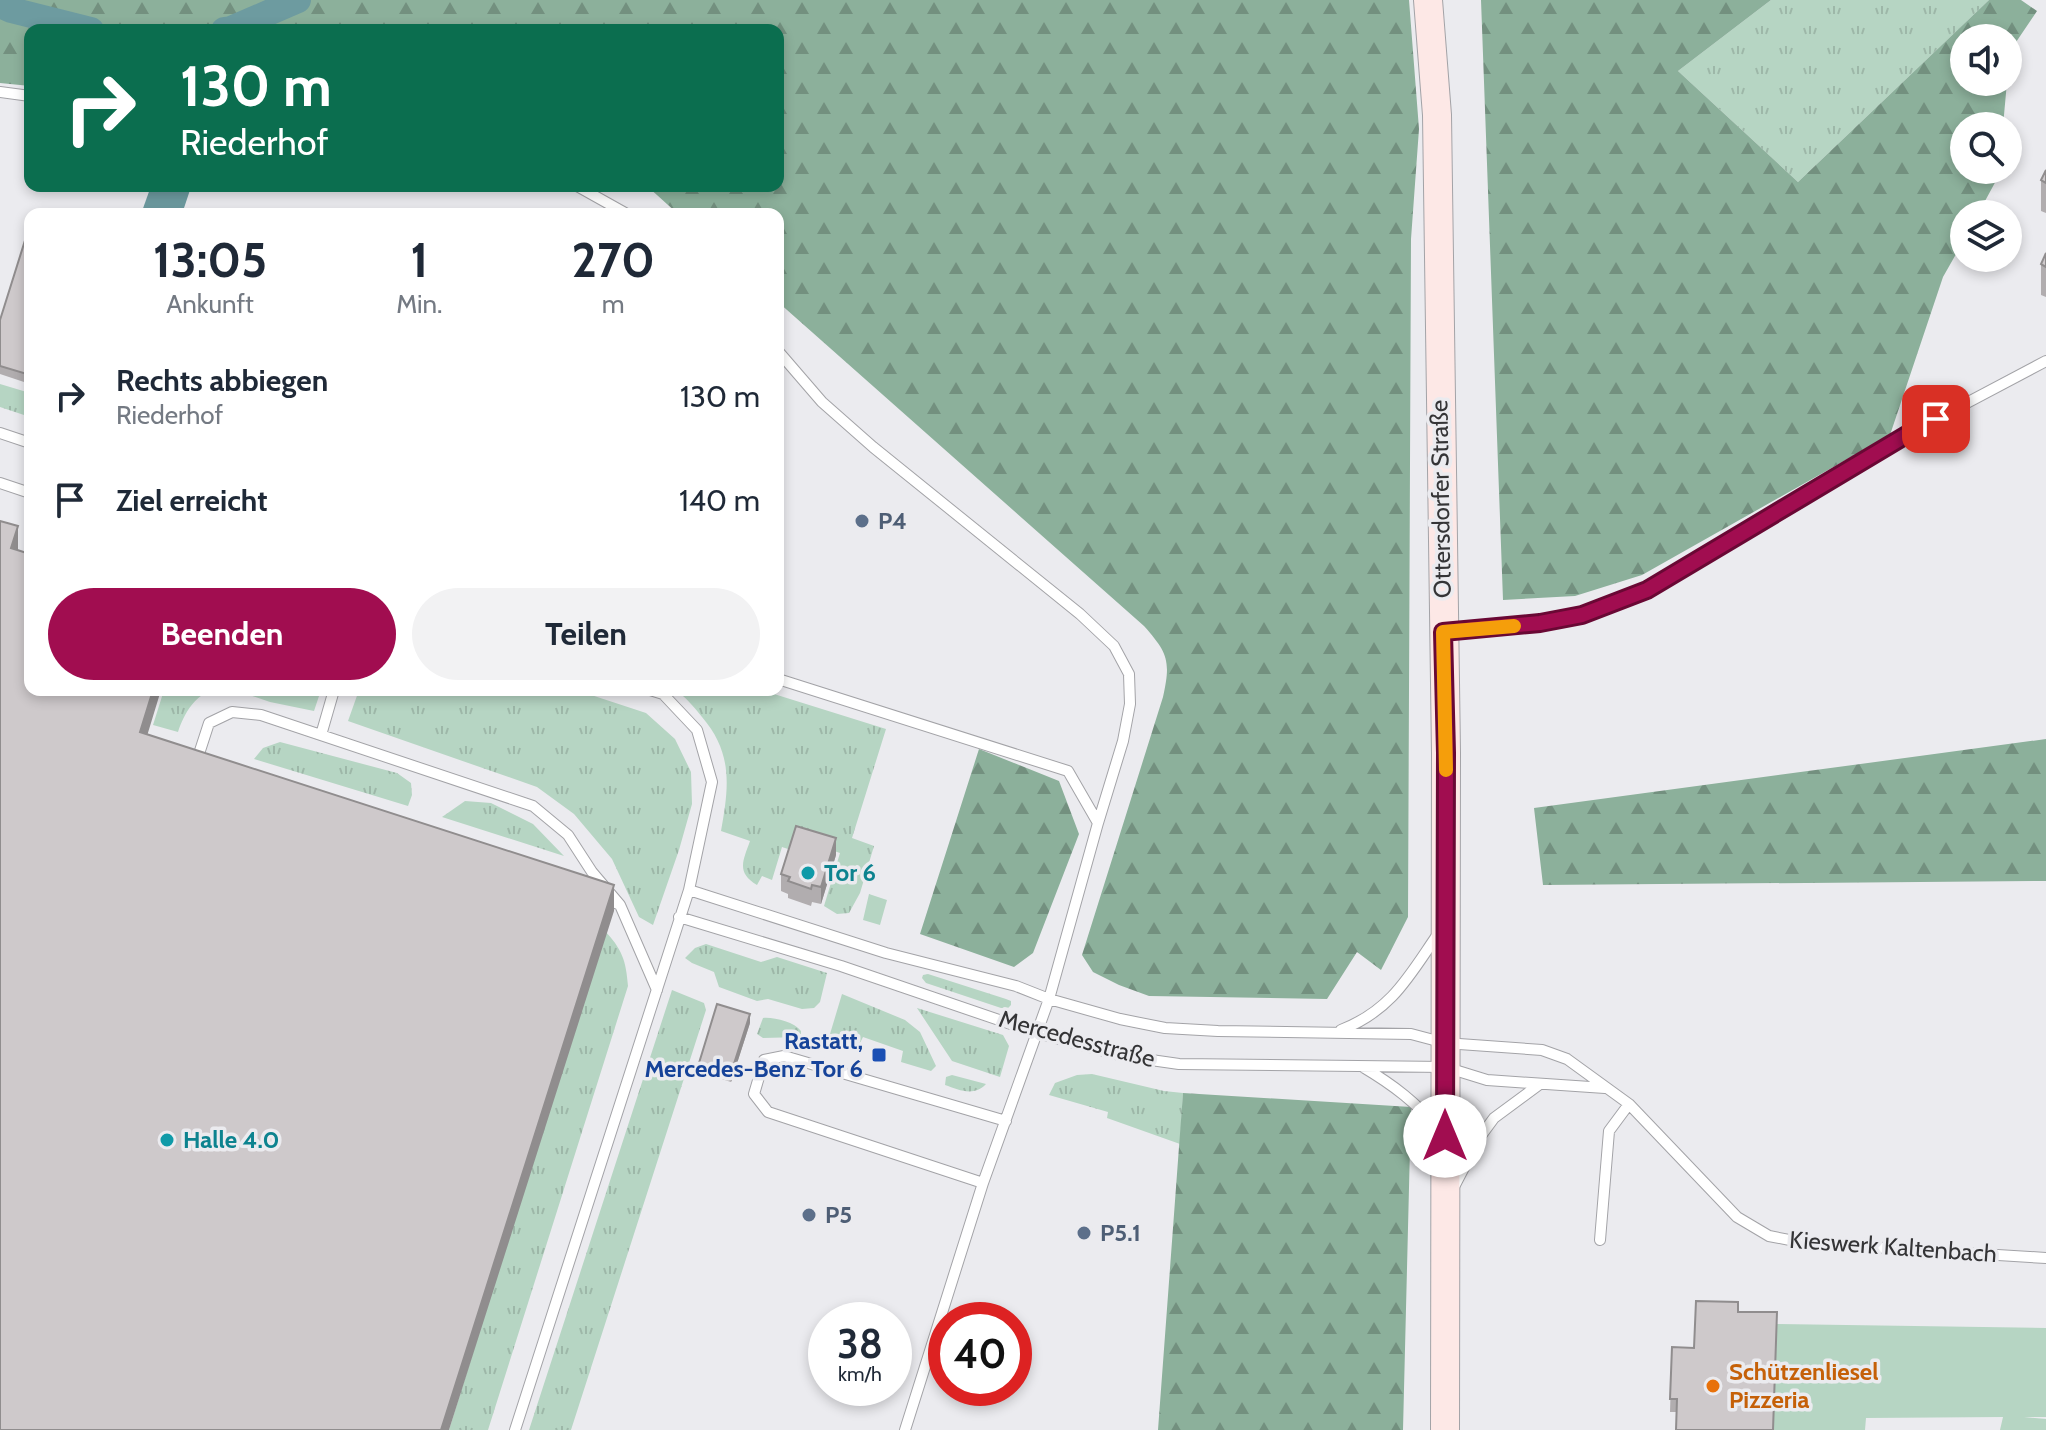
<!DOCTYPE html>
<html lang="de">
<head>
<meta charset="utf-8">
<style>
	body { margin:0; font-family:Cabin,sans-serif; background:#f2f2f3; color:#1f2937; height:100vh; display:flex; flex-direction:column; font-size:30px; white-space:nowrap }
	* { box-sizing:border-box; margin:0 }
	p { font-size:26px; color:#747a83 }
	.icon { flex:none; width:44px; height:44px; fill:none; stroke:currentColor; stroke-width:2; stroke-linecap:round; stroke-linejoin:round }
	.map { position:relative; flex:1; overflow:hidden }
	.drawer { position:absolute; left:24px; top:208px; width:760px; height:488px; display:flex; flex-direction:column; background:#fff; border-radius:16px; box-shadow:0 4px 12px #0003 }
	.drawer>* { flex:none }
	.top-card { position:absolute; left:24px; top:24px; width:760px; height:168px; border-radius:16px; box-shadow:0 4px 12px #0003; background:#0b6e4f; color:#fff; overflow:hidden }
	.fabs { position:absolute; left:1950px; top:24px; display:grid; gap:16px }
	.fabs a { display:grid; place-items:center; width:72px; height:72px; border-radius:50%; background:#fff; box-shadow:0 4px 12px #0003; font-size:40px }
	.speed { position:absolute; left:808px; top:1302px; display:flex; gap:16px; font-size:40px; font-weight:700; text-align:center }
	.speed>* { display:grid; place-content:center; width:104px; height:104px; border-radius:50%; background:#fff; box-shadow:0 4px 12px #0003; line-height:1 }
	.speed small { font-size:20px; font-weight:400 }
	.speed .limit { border:12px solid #d22; background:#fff; color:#111 }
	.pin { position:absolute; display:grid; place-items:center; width:68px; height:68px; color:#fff; margin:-34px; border-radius:16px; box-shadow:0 4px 12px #0006 }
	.me { position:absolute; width:88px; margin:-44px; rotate:0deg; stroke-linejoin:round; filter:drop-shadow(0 0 6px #0008) }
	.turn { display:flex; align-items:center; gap:28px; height:168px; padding:0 24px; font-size:36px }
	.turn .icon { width:104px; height:104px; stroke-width:2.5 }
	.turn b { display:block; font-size:56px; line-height:68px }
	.eta { display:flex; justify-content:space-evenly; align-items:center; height:136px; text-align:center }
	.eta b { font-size:48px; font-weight:800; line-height:56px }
	.action { display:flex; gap:16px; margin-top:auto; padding:16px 24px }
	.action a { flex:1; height:92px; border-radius:48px; background:#a10d50; color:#fff; font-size:32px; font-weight:800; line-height:92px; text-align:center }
	.action a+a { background:#f2f2f3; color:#1f2937 }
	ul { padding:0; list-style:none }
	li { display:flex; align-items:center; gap:24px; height:104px; padding:0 24px }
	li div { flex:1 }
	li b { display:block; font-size:30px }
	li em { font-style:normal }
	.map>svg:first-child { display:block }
	.grass { fill:url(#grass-tufts) }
	.forest { fill:url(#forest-firs) }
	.green { fill:#b6d5c3 }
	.water { fill:#6d9ba0 }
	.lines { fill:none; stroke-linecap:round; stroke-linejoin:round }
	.canal { stroke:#6d9ba0; stroke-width:26 }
	.lane-casing { stroke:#a3a3a7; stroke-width:12 }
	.secondary-casing { stroke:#a3a3a7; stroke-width:30 }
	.lane { stroke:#fff; stroke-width:10 }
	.secondary { stroke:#fde8e6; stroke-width:28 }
	.wall { fill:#b1adaf }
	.shaded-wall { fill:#908d8e }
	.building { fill:#cec9cb; stroke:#908d8e; stroke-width:2 }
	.route-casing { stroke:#690834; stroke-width:20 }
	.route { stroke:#a10d50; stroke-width:14 }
	.slow { stroke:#f59e0b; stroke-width:14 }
	.service-dot { fill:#5c6f8a; stroke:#ebebef; stroke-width:3 }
	.culture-dot { fill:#0f9aa8; stroke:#ebebef; stroke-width:3 }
	.transit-dot { fill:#1a4fb4; stroke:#ebebef; stroke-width:3 }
	.food-dot { fill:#e8710a; stroke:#ebebef; stroke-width:3 }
	.labels { text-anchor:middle; stroke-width:7; stroke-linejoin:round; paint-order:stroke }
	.street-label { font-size:24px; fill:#343436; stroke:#ebebef }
	.service-label { font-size:24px; font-weight:bold; fill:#4e5e75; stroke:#ebebef; text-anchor:start }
	.culture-label { font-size:24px; font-weight:bold; fill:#0d838f; stroke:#ebebef; text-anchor:start }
	.transit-label { font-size:24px; font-weight:bold; fill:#164399; stroke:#ebebef; text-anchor:end }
	.food-label { font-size:24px; font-weight:bold; fill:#c56008; stroke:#ebebef; text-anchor:start }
</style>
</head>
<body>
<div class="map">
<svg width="2046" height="1430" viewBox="0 0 2046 1430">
	<defs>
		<pattern id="grass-tufts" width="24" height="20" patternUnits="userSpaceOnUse" patternTransform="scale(2)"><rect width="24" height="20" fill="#b6d5c3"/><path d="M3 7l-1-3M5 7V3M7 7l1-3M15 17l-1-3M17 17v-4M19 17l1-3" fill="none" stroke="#9db7a8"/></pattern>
		<pattern id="forest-firs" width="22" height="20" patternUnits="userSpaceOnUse" patternTransform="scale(2)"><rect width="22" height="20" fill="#8cb09b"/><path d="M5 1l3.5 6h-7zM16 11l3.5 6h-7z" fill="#73907f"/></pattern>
	</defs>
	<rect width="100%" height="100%" fill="#ebebef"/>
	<!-- grass -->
	<path class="grass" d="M 1771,0 L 1989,0 L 1798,182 L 1678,71 Z
		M 0,384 L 30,393 L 30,417 L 0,407 Z
		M 164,690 L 218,690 C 196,691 184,714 178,732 L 153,725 Z
		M 235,690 L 321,690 L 314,711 L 270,702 Z
		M 359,690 L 576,690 L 646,713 L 675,739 L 691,772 L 692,804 L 679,850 L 653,925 L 639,917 L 612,859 L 574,814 L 537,787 L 348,721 Z
		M 675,690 L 761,690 L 886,729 L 852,838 L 874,846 L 860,893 L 849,913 L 837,914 L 824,906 L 840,853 L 793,837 L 788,849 L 782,847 L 772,880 L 762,876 L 757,885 C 736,872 743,861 750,841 L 721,831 C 729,787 733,753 702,717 C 694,707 686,697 675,690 Z
		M 280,742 L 397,773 L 411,783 L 412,795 L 408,806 L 254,759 L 263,748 Z
		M 465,801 L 491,803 L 533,824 L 564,856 L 442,817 Z
		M 869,894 L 887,900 L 880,925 L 863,920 Z
		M 604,930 C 622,949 626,960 628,986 L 488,1430 L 449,1430 Z
		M 706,944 L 761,962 L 777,957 L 827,973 L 820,1002 L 814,1008 L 802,1009 L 768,999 L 757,1001 L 719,987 L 714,972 L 692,963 L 685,958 L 695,948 Z
		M 928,974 L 1006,999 L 1011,1001 L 1011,1005 L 1008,1008 L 1001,1008 L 926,983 L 922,978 L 923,975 Z
		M 672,990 L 704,1003 L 706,1010 L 571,1430 L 529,1430 Z
		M 842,994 L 905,1020 L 920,1032 L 936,1066 L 931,1071 L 901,1062 L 903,1051 L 863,1037 L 858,1047 L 838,1042 L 830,1034 Z
		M 917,1008 L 1003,1035 L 1009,1046 L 1000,1077 L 952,1061 Z
		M 763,1018 C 774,1017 794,1022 801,1031 L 801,1037 L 763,1038 L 757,1034 Z
		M 1092,1074 L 1164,1091 L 1183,1093 L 1180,1144 L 1107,1118 L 1108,1112 L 1049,1095 L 1055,1083 L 1077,1075 Z
		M 952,1075 L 986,1084 C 974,1097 959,1090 945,1085 L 946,1077 Z"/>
	<!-- forest -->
	<path class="forest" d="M 0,0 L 1409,0 L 1419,129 L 1411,239 L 1408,917 L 1381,970 L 1357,952 L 1327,999 L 1149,996 L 1119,985 L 1093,972 L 1082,955 L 1163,697 C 1171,661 1168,653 1144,626 L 778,302 L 778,214 L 678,214 L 647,186 L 778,186 L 778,30 L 30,30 L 30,86 L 0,83 Z
		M 1481,0 L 1771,0 L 1678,71 L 1798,182 L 1989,0 L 2021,0 L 2037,11 L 2010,51 L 2008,67 L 2008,38 L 1964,38 L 1964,82 L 2007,82 L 2003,126 L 1964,126 L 1964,170 L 1999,170 L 1998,177 L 1978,214 L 1964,214 L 1964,240 L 1943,277 L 1890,435 L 1642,575 L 1575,596 L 1503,600 Z
		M 2046,739 L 2046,881 L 1543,885 L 1534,808 Z
		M 979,749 L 1059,781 L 1079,834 L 1033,953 L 1014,967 L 920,934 Z
		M 1183,1093 L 1411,1107 L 1403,1430 L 1158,1430 Z"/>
	<!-- green -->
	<path class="green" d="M 1777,1324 L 2046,1328 L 2046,1417 L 2024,1417 L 2046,1419 L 2046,1430 L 2000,1430 L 2003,1417 L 1866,1418 L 1865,1430 L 1754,1430 Z"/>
	<!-- water -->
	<path class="water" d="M 151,186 L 177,186 L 190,190 L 182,214 L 141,214 Z"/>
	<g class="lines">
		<!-- canal -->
		<path class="canal" d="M 0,5 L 11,10 L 91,30
			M 224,30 L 231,29 L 298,0"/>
		<!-- lane casing -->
		<g class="lane-casing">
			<path id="lane" d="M 0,92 L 30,96
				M 577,186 L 627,214
				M 778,351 L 822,402 L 873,447 L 1080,614 L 1114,646 L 1129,674 L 1130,704 L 1123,741 L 1098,823 L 1049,999 L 983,1183 L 905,1430
				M 0,433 L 30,443
				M 0,483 L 30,493
				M 1445,632 L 1540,623 L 1582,615 L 1647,590 L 1908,434 L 2046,361
				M 778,679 L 1068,771 L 1098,823
				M 321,735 L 334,690
				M 196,763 L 209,723 L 232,712 L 261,715 L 533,806 L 568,835 L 592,872 L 620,905
				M 689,890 L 886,953 L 1016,986 L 1049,999 L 1120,1019 L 1165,1028 L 1218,1031 L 1411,1034 L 1445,1043 L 1542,1050 L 1567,1059 L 1629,1104 L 1737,1217 L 1769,1236 L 1805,1243 L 2046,1258
				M 603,898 L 620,905 L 657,990
				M 679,917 L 841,966 L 1037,1033 L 1123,1056 L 1179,1064 L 1445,1067 L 1487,1080 L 1605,1088
				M 1341,1030 C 1392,1010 1409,976 1438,934
				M 1363,1067 C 1395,1086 1415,1102 1440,1130
				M 983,1183 L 768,1112 L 754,1094 L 764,1060 L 784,1056 L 1006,1121
				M 1455,1185 L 1480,1137 L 1494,1118 L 1540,1084
				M 1600,1240 L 1609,1131 L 1629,1104
				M 515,1430 L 689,890 L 712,782 L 697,730 L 663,694 L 650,690"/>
		</g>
		<!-- secondary casing -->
		<g class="secondary-casing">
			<path id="secondary" d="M 1428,0 L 1437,115 L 1446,753 L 1445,1430"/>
		</g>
		<!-- lane -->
		<use href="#lane" class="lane"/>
		<!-- secondary -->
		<use href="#secondary" class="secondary"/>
	</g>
	<!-- wall -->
	<path class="wall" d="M 2046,170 L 2046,213 L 2041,211 L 2041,180 Z
		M 30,235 L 30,384 L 0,374 L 0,320 Z
		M 2046,253 L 2046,297 L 2041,295 L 2041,264 Z
		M 836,855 L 821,904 L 812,902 L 811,906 L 788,898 L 788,894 L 781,891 L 781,874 Z
		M 750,1023 L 731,1082 L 699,1072 L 699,1063 Z
		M 1672,1347 L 1694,1348 L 1677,1412 L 1670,1412 Z"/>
	<!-- shaded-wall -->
	<path class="shaded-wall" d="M 18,526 L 18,553 L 11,548 Z
		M 153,690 L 161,690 L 140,759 L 140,732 Z
		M 836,838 L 836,855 L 821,904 L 821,887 Z
		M 614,885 L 614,911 L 449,1430 L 441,1430 Z
		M 750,1014 L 750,1023 L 731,1082 L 731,1073 Z"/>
	<!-- building -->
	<path class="building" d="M 2046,170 L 2046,183 L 2041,180 Z
		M 27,234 L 30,235 L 30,375 L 0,366 L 0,320 Z
		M 2046,253 L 2046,267 L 2041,264 Z
		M 0,521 L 18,526 L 11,548 L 30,554 L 30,690 L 153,690 L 140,732 L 614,885 L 441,1430 L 0,1430 Z
		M 796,826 L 836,838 L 821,887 L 812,885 L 811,889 L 788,881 L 790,877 L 781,874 Z
		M 717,1004 L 750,1014 L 731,1073 L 699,1063 Z
		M 1696,1301 L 1738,1302 L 1738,1312 L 1777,1312 L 1773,1430 L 1676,1430 L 1677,1399 L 1670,1399 L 1672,1347 L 1694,1348 Z"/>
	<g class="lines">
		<!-- route casing -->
		<g class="route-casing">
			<path id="route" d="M 1445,1136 L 1446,753 L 1443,632 L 1540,623 L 1582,615 L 1647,590 L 1908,434 L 1936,419"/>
		</g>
		<!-- route -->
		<use href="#route" class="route"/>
		<!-- slow -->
		<path class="slow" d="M 1446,770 L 1443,632 L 1514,626"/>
	</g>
	<!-- markers -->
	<g class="service-dot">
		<circle cx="862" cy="521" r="8"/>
		<circle cx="809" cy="1215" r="8"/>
		<circle cx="1084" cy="1233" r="8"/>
	</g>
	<g class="culture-dot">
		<circle cx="808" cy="873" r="8"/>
		<circle cx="167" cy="1140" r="8"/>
	</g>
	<rect class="transit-dot" x="871" y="1047" width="16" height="16" rx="4"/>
	<circle class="food-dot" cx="1713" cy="1386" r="8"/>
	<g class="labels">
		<!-- street labels -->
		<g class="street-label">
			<text transform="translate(1441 499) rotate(-91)" y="8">Ottersdorfer Straße</text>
			<text transform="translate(1077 1039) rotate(15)" y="8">Mercedesstraße</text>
			<text transform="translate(1893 1247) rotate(4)" y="8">Kieswerk Kaltenbach</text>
		</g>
		<!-- service labels -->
		<g class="service-label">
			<text x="878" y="529">P4</text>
			<text x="825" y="1223">P5</text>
			<text x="1100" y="1241">P5.1</text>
		</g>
		<!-- culture labels -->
		<g class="culture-label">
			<text x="824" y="881">Tor 6</text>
			<text x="183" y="1148">Halle 4.0</text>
		</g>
		<!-- transit labels -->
		<g class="transit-label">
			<text x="863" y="1049">Rastatt,<tspan x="863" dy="28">Mercedes-Benz Tor 6</tspan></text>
		</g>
		<!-- food labels -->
		<g class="food-label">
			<text x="1729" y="1380">Schützenliesel<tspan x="1729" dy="28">Pizzeria</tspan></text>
		</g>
	</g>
</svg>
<div class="fabs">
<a><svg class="icon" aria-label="sound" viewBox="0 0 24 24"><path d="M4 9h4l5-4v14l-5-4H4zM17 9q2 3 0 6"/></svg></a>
<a><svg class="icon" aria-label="search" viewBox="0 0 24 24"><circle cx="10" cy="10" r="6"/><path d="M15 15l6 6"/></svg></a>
<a><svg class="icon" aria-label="layers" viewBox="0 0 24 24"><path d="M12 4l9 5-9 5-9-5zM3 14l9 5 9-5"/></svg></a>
</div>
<div class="speed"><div>38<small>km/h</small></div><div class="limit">40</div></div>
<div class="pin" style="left:1936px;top:419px;background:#d93025"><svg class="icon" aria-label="arrive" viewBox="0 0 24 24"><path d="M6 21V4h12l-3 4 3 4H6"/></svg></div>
<svg class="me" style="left:1445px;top:1136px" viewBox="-20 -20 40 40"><circle r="19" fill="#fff"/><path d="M0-13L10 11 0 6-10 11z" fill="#a10d50"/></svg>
<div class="top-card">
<div class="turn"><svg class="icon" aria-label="right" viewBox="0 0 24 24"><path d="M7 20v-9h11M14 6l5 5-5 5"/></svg><div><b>130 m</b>Riederhof</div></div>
</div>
<section class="drawer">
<div class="eta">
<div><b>13:05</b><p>Ankunft</p></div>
<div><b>1</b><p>Min.</p></div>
<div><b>270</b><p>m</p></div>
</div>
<ul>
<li><svg class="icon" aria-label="right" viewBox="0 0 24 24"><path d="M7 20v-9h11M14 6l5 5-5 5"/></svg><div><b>Rechts abbiegen</b><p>Riederhof</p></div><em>130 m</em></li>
<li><svg class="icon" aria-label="arrive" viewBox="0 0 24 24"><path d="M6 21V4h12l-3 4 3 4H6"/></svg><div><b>Ziel erreicht</b></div><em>140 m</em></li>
</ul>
<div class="action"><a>Beenden</a><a>Teilen</a></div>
</section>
</div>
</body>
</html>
